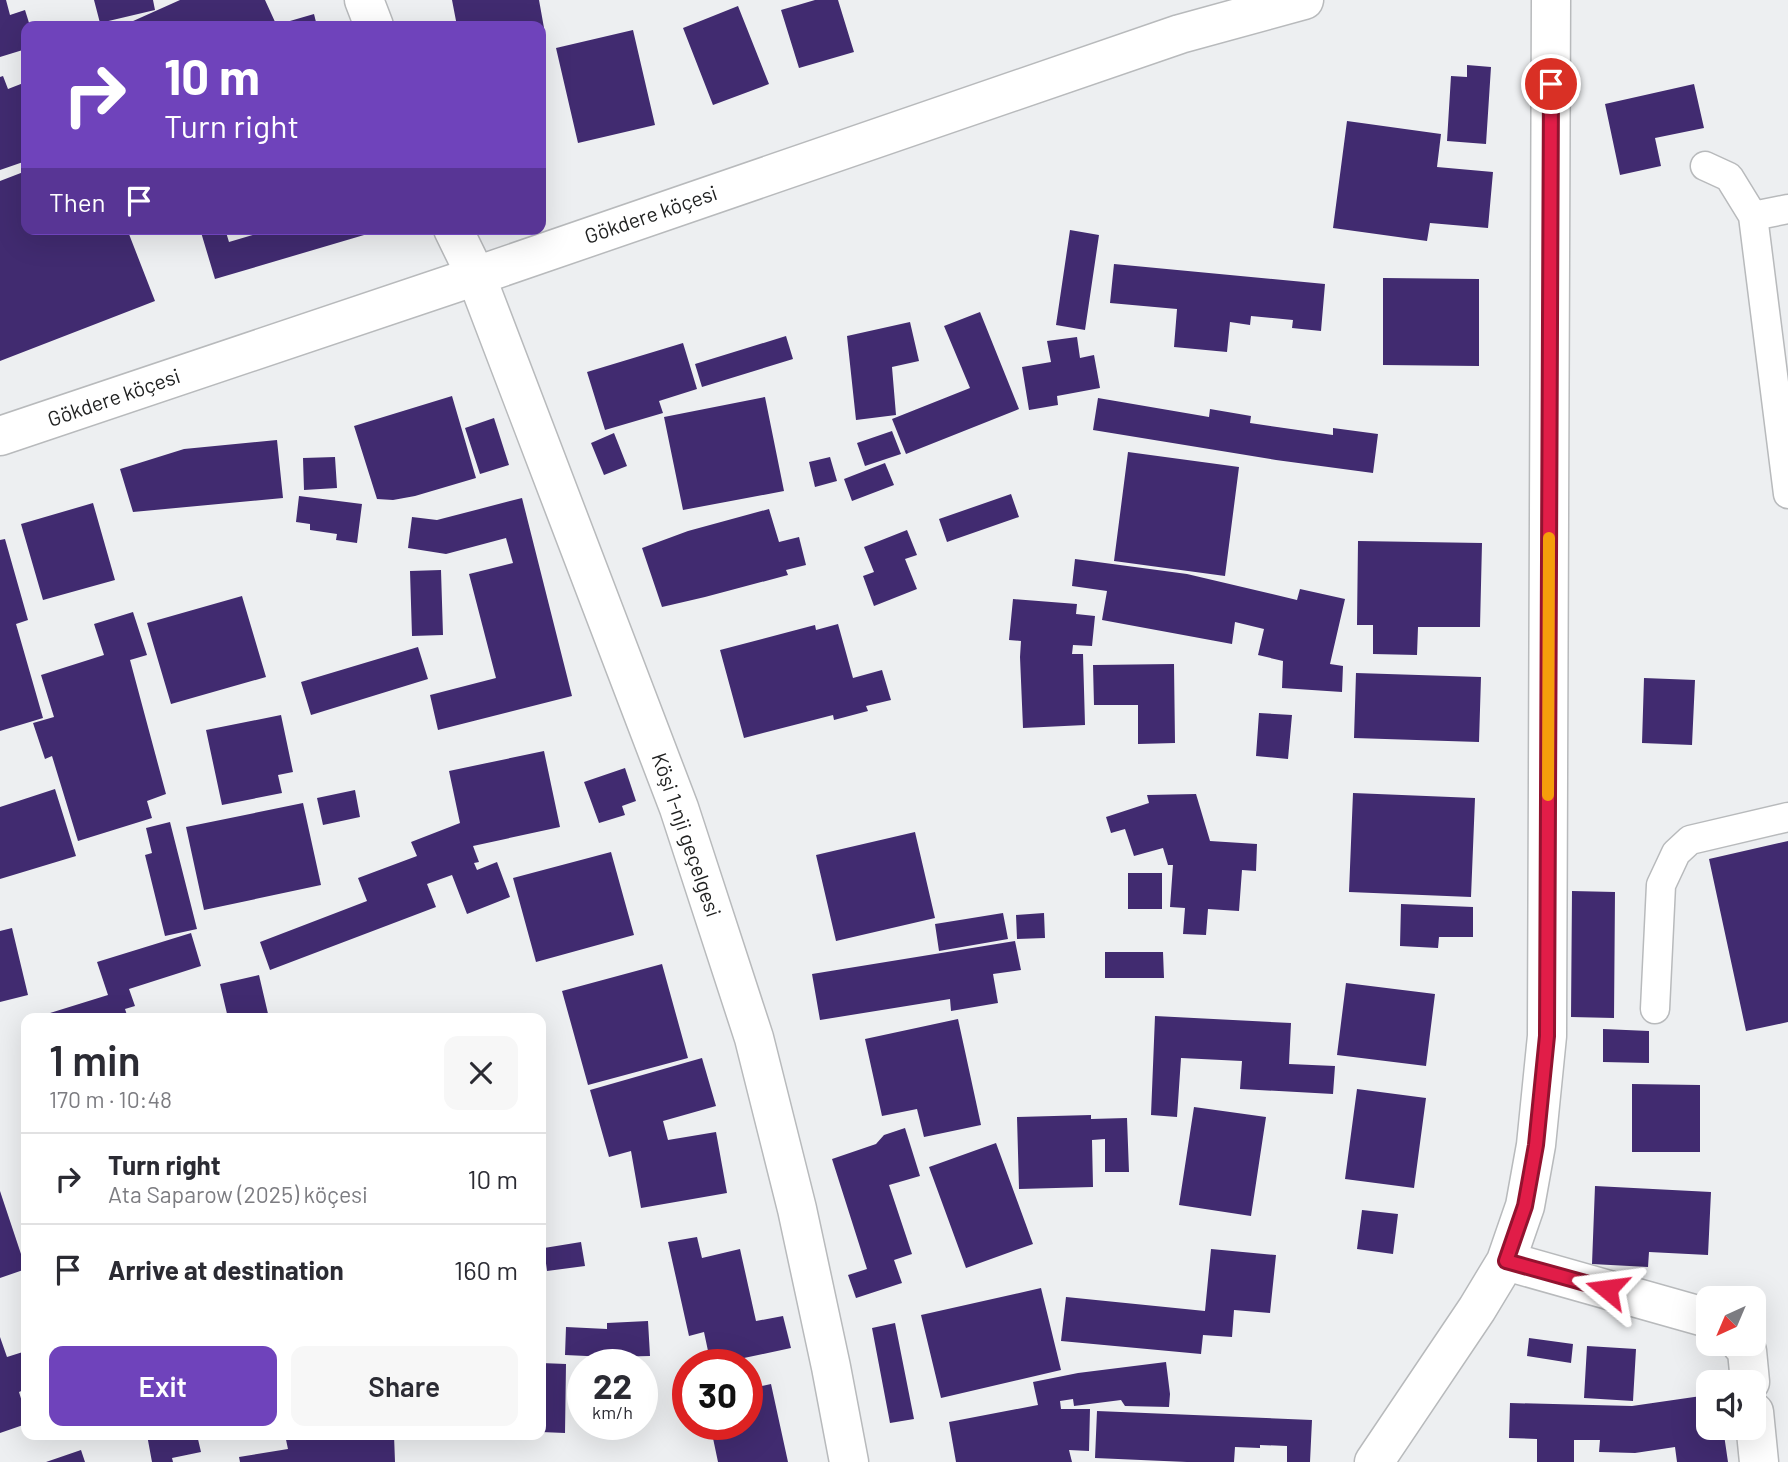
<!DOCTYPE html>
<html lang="en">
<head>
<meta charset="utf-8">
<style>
	body { margin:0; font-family:Barlow,sans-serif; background:#f7f7f7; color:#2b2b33; height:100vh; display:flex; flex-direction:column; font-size:26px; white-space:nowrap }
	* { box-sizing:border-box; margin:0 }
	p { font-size:23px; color:#7c7c81 }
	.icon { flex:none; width:38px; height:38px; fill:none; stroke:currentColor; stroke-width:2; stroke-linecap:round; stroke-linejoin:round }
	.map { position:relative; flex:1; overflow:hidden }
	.side { position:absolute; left:21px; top:1013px; width:525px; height:427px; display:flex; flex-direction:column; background:#fff; border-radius:14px; box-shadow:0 7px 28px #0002 }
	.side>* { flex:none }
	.guide { position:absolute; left:21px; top:21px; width:525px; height:214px; border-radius:14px; box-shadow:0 7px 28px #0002; background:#6f43bb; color:#fff; overflow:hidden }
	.needle { width:46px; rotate:224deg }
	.tools { position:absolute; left:1696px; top:1286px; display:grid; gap:14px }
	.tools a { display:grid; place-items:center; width:70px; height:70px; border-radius:14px; background:#fff; box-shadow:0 7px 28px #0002; font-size:35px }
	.speed { position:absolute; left:567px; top:1349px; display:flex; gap:14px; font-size:35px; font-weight:700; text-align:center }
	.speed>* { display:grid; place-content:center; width:91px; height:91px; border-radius:50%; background:#fff; box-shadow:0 7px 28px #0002; line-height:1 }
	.speed small { font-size:18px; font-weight:400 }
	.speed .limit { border:10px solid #d22; background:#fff; color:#111 }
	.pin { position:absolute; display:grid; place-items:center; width:60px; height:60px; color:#fff; margin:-30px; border:4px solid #fff; border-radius:50%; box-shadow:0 2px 7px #0007 }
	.me { position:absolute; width:77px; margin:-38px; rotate:286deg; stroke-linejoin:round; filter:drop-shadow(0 0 5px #0008) }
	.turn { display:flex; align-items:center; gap:24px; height:147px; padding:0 28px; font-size:32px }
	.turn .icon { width:91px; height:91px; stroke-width:2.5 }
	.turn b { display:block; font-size:49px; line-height:60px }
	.then { display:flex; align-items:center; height:66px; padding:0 28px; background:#0003; gap:14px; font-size:26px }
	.round { display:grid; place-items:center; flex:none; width:74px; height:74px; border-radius:14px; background:#f7f7f7 }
	.headline { display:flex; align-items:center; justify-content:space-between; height:119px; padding:0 28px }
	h1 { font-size:42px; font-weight:600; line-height:52px }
	.action { display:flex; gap:14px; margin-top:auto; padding:14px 28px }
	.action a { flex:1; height:80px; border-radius:14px; background:#6f43bb; color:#fff; font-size:28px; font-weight:600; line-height:80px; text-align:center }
	.action a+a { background:#f7f7f7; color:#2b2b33 }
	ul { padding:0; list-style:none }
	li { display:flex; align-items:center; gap:21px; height:91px; padding:0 28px; border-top:2px solid #e1e1e2 }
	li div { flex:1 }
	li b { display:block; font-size:26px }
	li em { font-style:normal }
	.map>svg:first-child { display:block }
	.building { fill:#412b70 }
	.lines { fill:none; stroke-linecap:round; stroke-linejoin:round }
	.service-casing { stroke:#b8babc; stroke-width:31 }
	.minor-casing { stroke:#b8babc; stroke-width:41 }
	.tertiary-casing { stroke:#b8babc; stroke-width:41 }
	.service { stroke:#fff; stroke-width:28 }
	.minor { stroke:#fff; stroke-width:38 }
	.tertiary { stroke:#fff; stroke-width:38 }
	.route-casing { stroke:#92132f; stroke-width:18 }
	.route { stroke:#e11d48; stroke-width:12 }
	.slow { stroke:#f59e0b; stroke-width:12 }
	.labels { text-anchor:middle; stroke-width:7; stroke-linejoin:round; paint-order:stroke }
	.street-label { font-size:21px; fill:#212222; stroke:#fff }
</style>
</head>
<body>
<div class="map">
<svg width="1788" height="1462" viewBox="0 0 1788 1462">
	<rect width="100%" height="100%" fill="#edeff1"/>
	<!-- building -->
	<path class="building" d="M 0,0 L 6,0 L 10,15 L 25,10 L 30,26 L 26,26 L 26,49 L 0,57 Z
		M 94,0 L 153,0 L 155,10 L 100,23 Z
		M 180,0 L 265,0 L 276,24 L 271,26 L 122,26 Z
		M 452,0 L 539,0 L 546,39 L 541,40 L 541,26 L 457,26 Z
		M 815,0 L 838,0 L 854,52 L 799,68 L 781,10 Z
		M 738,6 L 769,84 L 713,105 L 683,28 Z
		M 314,14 L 317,26 L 284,26 L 283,23 Z
		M 633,30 L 655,125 L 578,143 L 556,48 Z
		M 1467,65 L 1491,67 L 1486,144 L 1447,141 L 1451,76 L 1467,77 Z
		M 3,76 L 8,89 L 26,82 L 26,161 L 0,170 L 0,77 Z
		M 1694,84 L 1704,128 L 1655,138 L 1661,166 L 1620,175 L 1605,104 Z
		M 1347,121 L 1441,134 L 1437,167 L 1493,172 L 1488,228 L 1430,223 L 1427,241 L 1333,228 Z
		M 26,171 L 26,229 L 127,229 L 155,301 L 0,361 L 0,181 Z
		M 200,229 L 225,229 L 229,242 L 259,233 L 258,229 L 381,230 L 215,279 Z
		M 1070,230 L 1099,235 L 1085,330 L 1056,325 Z
		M 1114,264 L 1325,284 L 1321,331 L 1292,328 L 1293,320 L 1251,316 L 1250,325 L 1230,322 L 1227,352 L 1174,347 L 1177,309 L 1110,303 Z
		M 1383,278 L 1479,279 L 1479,366 L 1383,365 Z
		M 980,312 L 1019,409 L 906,454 L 892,419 L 970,388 L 944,326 Z
		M 910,322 L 919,361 L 892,367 L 896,415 L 856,420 L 847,336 Z
		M 786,336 L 793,359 L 702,387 L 695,364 Z
		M 1077,337 L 1080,358 L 1094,355 L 1100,388 L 1057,396 L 1058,405 L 1029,410 L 1022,367 L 1051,362 L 1047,341 Z
		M 683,343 L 697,389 L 659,401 L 663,413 L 605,430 L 587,372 Z
		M 452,396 L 476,478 L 415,496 L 393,500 L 377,499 L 354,426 Z
		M 765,397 L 784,491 L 683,510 L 664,417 Z
		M 1098,398 L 1209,417 L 1210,409 L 1251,416 L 1250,423 L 1333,435 L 1333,428 L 1378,434 L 1373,473 L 1276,460 L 1093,430 Z
		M 494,418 L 509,465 L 480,474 L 465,428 Z
		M 892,431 L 901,454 L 865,466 L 857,443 Z
		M 614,433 L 627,466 L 604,475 L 591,443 Z
		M 277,440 L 283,498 L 133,512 L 120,469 L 184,449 Z
		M 1128,452 L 1239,467 L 1225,576 L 1114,561 Z
		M 335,457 L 337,488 L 304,490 L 303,458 Z
		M 830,457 L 837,481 L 815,487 L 809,462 Z
		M 885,463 L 894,485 L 852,501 L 844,479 Z
		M 1011,494 L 1019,517 L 947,542 L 939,519 Z
		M 299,496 L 362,504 L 357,543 L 336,540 L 337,534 L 310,530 L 310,524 L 296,522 Z
		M 522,498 L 572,696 L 438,730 L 430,695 L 496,678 L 469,574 L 513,563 L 506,538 L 446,554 L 408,548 L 412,517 L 437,520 Z
		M 93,503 L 115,580 L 43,600 L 21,524 Z
		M 769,509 L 779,542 L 799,537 L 806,565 L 786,570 L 788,575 L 705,597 L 662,607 L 642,548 L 688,531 Z
		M 907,530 L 917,555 L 905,559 L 917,589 L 874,606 L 863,576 L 874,572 L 864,547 Z
		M 5,539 L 28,620 L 16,624 L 43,718 L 0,731 L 0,540 Z
		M 1358,541 L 1482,543 L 1480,627 L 1418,627 L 1417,655 L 1373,654 L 1373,625 L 1357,625 Z
		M 1075,559 L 1187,574 L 1297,600 L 1300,589 L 1345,599 L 1330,664 L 1343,666 L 1342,692 L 1282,688 L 1283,661 L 1258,655 L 1264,629 L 1235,622 L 1232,644 L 1102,620 L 1107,591 L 1072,586 Z
		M 441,570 L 443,635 L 412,636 L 410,571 Z
		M 242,596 L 266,677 L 171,704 L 147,623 Z
		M 1013,599 L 1077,604 L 1076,614 L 1095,616 L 1092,646 L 1073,645 L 1072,654 L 1083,654 L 1085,725 L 1023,728 L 1020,657 L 1021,641 L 1009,640 Z
		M 133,612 L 147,655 L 130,660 L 166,794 L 147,801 L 152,818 L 78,841 L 52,756 L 45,759 L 33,723 L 54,717 L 41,675 L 104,655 L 94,624 Z
		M 838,624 L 853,678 L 882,670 L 891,700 L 866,706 L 868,711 L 834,720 L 833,715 L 744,738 L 720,650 L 815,625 L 816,630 Z
		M 418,647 L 428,679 L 311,715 L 301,682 Z
		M 1174,664 L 1175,743 L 1138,744 L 1138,705 L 1094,705 L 1093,665 Z
		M 1356,673 L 1481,677 L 1479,742 L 1354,738 Z
		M 1644,678 L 1695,680 L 1692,745 L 1642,743 Z
		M 1259,713 L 1292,715 L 1288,759 L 1256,756 Z
		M 281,715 L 293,772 L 278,775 L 282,793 L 222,805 L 206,730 Z
		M 544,751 L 560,827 L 473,846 L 479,862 L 474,863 L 477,870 L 497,862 L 510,897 L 467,914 L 452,875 L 427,884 L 436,907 L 270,970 L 260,942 L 367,901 L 358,878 L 417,856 L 411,842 L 460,823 L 449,771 Z
		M 625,768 L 636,801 L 622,806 L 625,815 L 599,823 L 584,782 Z
		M 55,789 L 76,856 L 0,879 L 0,807 Z
		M 355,790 L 360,817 L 323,825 L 317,798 Z
		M 1353,793 L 1475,798 L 1471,897 L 1349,892 Z
		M 1196,794 L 1210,841 L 1257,844 L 1256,871 L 1242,870 L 1239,911 L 1208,909 L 1206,935 L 1183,934 L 1185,908 L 1170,907 L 1173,865 L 1168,865 L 1163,848 L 1134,856 L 1125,829 L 1111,833 L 1106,817 L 1149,803 L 1147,795 Z
		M 303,803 L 321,885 L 204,910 L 186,827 Z
		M 170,822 L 197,929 L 165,936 L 145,855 L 152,853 L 146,828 Z
		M 915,832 L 935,918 L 836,941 L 816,855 Z
		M 1788,841 L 1788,1022 L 1746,1031 L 1709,859 Z
		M 611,852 L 634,935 L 536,962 L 513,878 Z
		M 1128,873 L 1162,873 L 1162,909 L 1128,909 Z
		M 1572,891 L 1615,892 L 1614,1018 L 1571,1017 Z
		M 1401,904 L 1473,907 L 1473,937 L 1439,937 L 1438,948 L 1400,946 Z
		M 1003,913 L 1008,939 L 939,951 L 935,924 Z
		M 1044,913 L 1045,938 L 1017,939 L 1016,915 Z
		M 12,928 L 28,995 L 0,1002 L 0,931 Z
		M 191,933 L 201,966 L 129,989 L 135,1006 L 125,1009 L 128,1018 L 52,1018 L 50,1013 L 108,995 L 97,962 Z
		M 1015,941 L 1021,970 L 993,974 L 998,1003 L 951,1011 L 950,999 L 820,1020 L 812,974 Z
		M 1105,952 L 1163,952 L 1164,978 L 1105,978 Z
		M 662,964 L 688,1058 L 588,1085 L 562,991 Z
		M 259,975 L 269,1018 L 228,1018 L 220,984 Z
		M 1346,983 L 1435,994 L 1426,1066 L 1337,1055 Z
		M 1155,1016 L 1291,1023 L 1289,1064 L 1335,1066 L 1333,1094 L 1240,1089 L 1242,1061 L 1181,1058 L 1177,1117 L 1151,1115 Z
		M 958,1019 L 981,1125 L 924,1137 L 917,1109 L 882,1116 L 865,1039 Z
		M 1603,1029 L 1649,1031 L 1649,1063 L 1603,1062 Z
		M 702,1058 L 716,1106 L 663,1121 L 668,1140 L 716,1132 L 727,1193 L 641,1208 L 631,1151 L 609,1157 L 590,1090 Z
		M 1632,1084 L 1700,1085 L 1700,1152 L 1632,1152 Z
		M 1357,1089 L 1426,1098 L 1414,1188 L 1345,1179 Z
		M 1194,1107 L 1266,1117 L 1251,1216 L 1179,1205 Z
		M 1091,1115 L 1091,1119 L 1127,1118 L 1129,1172 L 1105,1172 L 1105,1139 L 1092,1140 L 1093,1187 L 1019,1189 L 1017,1117 Z
		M 905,1128 L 920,1176 L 889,1185 L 912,1254 L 894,1260 L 902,1283 L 856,1298 L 848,1275 L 867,1269 L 832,1159 L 876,1144 L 884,1135 Z
		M 996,1143 L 1033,1244 L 966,1268 L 929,1167 Z
		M 1595,1186 L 1711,1192 L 1708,1255 L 1649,1252 L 1648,1267 L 1592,1264 Z
		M 0,1191 L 26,1269 L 0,1278 Z
		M 1362,1210 L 1398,1214 L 1393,1254 L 1357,1249 Z
		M 697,1237 L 702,1258 L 740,1249 L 756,1321 L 783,1316 L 791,1348 L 711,1365 L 704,1332 L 689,1336 L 668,1242 Z
		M 581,1242 L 585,1266 L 547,1271 L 544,1248 Z
		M 1211,1249 L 1276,1255 L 1270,1313 L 1234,1310 L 1232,1337 L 1203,1335 L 1201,1354 L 1061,1341 L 1066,1297 L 1205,1311 Z
		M 1041,1288 L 1061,1370 L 941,1398 L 921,1315 Z
		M 648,1321 L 650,1356 L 608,1357 L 565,1355 L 566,1327 L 607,1329 L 607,1323 Z
		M 895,1323 L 914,1419 L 890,1423 L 872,1328 Z
		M 0,1337 L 7,1357 L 26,1351 L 26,1389 L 19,1392 L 26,1415 L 26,1424 L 0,1433 Z
		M 1529,1338 L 1573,1344 L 1571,1363 L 1527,1356 Z
		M 1587,1346 L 1636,1349 L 1633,1401 L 1584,1398 Z
		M 1166,1362 L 1170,1394 L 1169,1407 L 1125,1406 L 1121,1400 L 1074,1406 L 1073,1399 L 1060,1401 L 1061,1409 L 1090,1409 L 1089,1451 L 1069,1450 L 1072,1462 L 956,1462 L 949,1422 L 1038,1405 L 1033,1382 L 1078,1373 Z
		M 541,1363 L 566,1364 L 565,1433 L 541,1432 Z
		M 771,1384 L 788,1462 L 718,1462 L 710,1424 L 747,1424 L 747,1389 Z
		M 1708,1395 L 1708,1428 L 1723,1428 L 1728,1462 L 1677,1462 L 1675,1447 L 1635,1453 L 1599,1452 L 1600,1440 L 1574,1440 L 1574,1462 L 1537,1462 L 1537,1439 L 1509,1438 L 1510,1403 L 1632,1406 Z
		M 1097,1411 L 1312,1420 L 1310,1462 L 1287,1462 L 1287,1446 L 1260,1445 L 1260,1448 L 1235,1447 L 1234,1462 L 1187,1462 L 1095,1458 Z
		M 147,1435 L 197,1435 L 201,1452 L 172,1458 L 173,1462 L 152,1462 Z
		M 285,1435 L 394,1435 L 395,1462 L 240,1462 L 239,1457 L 288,1449 Z
		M 81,1450 L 85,1462 L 46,1462 Z"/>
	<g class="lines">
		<!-- service casing -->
		<g class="service-casing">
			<path id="service" d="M 1705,166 L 1729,177 L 1753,216 L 1788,494
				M 1753,216 L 1788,209
				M 1655,1009 L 1661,885 L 1676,853 L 1690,840 L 1788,817"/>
		</g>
		<!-- minor casing -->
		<g class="minor-casing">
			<path id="minor" d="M 364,0 L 374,26
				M 453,229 L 476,276 L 679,808 L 754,1038 L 797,1209 L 831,1367 L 849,1462
				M 1506,1261 L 1708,1318
				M 1741,1344 L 1747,1351 L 1750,1382
				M 1754,1412 L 1759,1462
				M 1374,1462 L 1477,1309 L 1506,1261 L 1525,1206 L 1536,1145 L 1547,1036 L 1551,0"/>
		</g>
		<!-- tertiary casing -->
		<g class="tertiary-casing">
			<path id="tertiary" d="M 0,436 L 476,276 L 1180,34 L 1304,0"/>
		</g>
		<!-- service -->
		<use href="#service" class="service"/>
		<!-- minor -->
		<use href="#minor" class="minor"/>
		<!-- tertiary -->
		<use href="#tertiary" class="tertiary"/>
	</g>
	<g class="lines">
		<!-- route casing -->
		<g class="route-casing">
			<path id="route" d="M 1551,84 L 1547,1036 L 1536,1145 L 1525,1206 L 1506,1261 L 1607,1289"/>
		</g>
		<!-- route -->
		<use href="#route" class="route"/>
		<!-- slow -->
		<path class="slow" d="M 1548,795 L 1549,538"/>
	</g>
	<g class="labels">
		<!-- street labels -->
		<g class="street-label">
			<text transform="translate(651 215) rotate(-19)" y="7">Gökdere köçesi</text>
			<text transform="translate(114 398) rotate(-19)" y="7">Gökdere köçesi</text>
			<text transform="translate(686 835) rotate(71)" y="7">Köşi 1-nji geçelgesi</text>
		</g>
	</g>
</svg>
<div class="tools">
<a><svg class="needle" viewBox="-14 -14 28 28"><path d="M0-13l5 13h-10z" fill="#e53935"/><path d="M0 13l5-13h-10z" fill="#7c7c81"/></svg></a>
<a><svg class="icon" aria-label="sound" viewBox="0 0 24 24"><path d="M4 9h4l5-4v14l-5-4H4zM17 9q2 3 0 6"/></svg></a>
</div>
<div class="speed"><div>22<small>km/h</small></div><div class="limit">30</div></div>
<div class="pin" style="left:1551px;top:84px;background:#d93025"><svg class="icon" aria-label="arrive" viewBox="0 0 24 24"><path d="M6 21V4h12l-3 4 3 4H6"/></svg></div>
<svg class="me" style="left:1607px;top:1289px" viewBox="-20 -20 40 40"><path d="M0-17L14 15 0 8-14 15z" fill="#e11d48" stroke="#fff" stroke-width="4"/></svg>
<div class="guide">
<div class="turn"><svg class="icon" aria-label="right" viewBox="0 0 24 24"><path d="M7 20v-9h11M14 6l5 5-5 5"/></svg><div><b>10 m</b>Turn right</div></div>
<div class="then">Then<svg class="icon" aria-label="arrive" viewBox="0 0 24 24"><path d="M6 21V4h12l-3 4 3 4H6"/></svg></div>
</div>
<section class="side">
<div class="headline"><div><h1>1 min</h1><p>170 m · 10:48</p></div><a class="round"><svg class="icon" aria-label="close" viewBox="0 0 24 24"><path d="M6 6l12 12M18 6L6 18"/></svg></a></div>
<ul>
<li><svg class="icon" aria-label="right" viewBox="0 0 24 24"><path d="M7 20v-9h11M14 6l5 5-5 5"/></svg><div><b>Turn right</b><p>Ata Saparow (2025) köçesi</p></div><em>10 m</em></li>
<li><svg class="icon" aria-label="arrive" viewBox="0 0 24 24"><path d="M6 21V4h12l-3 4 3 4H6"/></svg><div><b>Arrive at destination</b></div><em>160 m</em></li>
</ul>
<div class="action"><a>Exit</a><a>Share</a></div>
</section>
</div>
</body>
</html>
